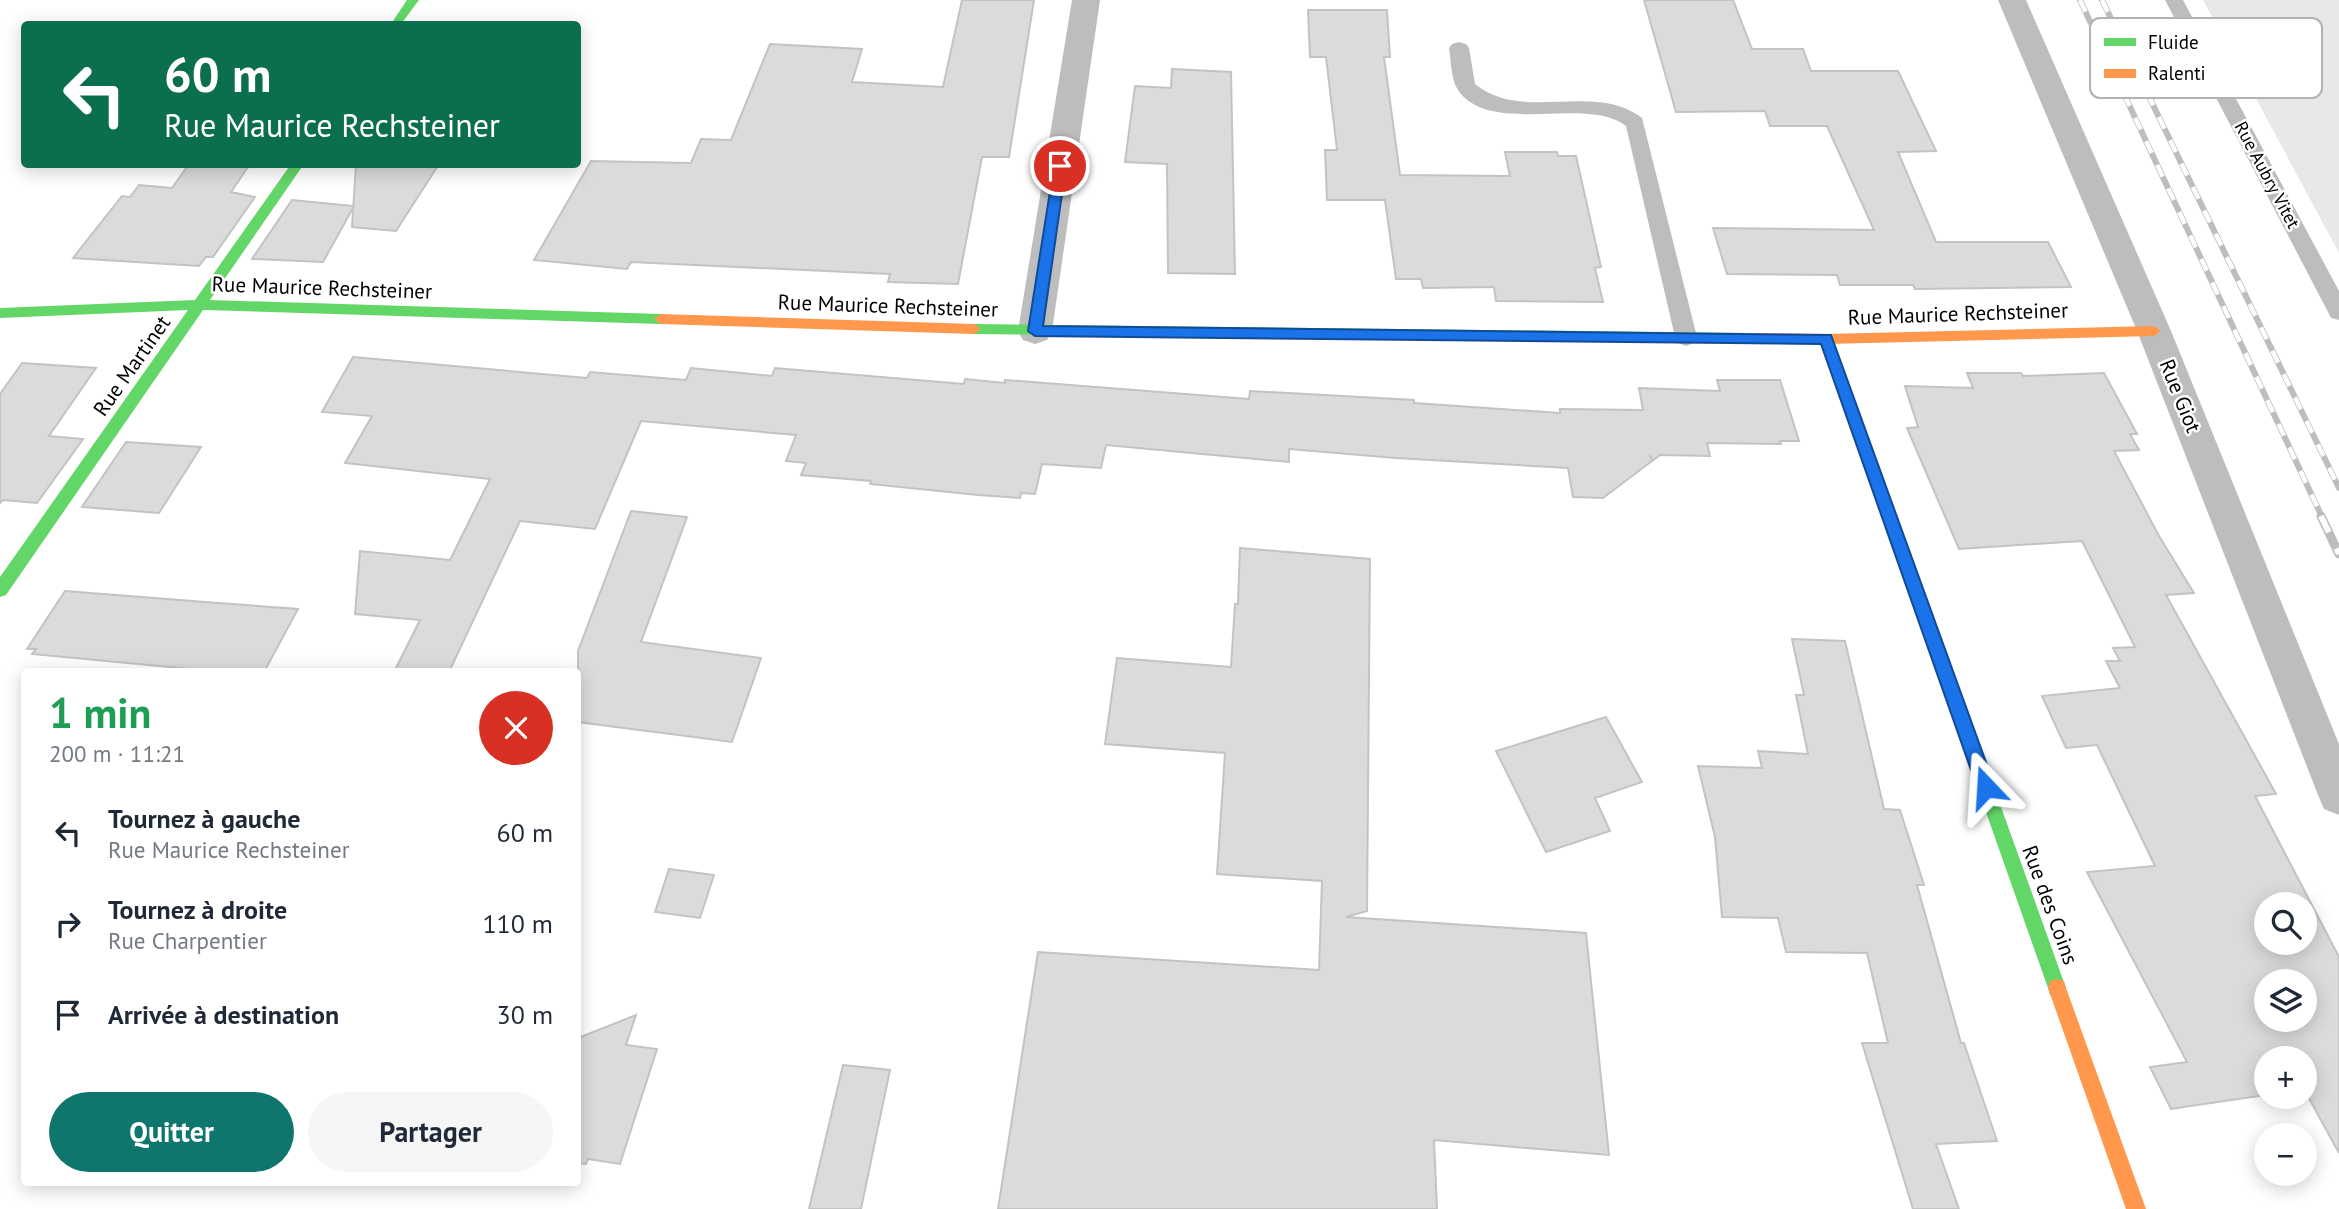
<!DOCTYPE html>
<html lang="fr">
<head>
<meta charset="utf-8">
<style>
	body { margin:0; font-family:"PT Sans",sans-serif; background:#f6f6f7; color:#1f2937; height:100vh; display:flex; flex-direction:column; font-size:26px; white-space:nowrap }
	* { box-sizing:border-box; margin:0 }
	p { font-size:23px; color:#747a83 }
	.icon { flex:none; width:38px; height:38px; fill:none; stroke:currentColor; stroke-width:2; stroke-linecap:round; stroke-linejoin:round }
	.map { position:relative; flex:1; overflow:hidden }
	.details { position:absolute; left:21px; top:668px; width:560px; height:518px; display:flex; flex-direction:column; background:#fff; border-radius:7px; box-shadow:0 4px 18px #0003 }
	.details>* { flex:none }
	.top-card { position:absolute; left:21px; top:21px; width:560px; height:147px; border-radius:7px; box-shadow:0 4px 18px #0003; background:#0b6e4f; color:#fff; overflow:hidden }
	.fabs { position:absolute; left:2254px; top:892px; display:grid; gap:14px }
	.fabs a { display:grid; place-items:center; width:63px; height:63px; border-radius:50%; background:#fff; box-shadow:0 4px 18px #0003; font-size:35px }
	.pin { position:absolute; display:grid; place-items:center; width:60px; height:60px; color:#fff; margin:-30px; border:4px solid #fff; border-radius:50%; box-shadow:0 2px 7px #0007 }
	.me { position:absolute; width:77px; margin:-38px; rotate:340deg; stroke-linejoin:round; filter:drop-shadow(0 0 5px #0008) }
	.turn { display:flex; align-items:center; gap:24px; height:147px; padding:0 28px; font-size:32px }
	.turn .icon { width:91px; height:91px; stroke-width:2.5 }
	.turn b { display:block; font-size:49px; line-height:60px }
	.round { display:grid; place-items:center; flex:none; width:74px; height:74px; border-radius:37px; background:#f6f6f7 }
	.overview { display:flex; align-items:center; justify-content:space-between; height:119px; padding:0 28px }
	h1 { font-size:42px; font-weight:700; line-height:52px; color:#1e9e55 }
	.primary-button { display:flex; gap:14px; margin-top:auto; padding:14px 28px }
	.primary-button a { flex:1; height:80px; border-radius:42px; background:#0f766e; color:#fff; font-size:28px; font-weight:700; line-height:80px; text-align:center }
	.primary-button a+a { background:#f6f6f7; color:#1f2937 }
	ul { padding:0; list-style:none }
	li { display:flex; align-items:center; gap:21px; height:91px; padding:0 28px }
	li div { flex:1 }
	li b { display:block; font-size:26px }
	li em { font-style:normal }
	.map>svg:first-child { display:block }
	.green { fill:#e8e8e8 }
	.building { fill:#dbdbdb; stroke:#c3c3c3; stroke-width:2; fill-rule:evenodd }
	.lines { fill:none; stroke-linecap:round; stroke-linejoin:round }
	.lane { fill:#bdbdbd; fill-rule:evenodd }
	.street { fill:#bdbdbd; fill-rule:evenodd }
	.fast { fill:#63d668; fill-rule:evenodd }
	.slow { fill:#ff974d; fill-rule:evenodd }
	.rail-far1-casing { stroke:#bdbdbd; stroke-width:6 }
	.rail-casing { stroke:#bdbdbd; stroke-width:9 }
	.rail-far1 { stroke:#fff; stroke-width:4.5; stroke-dasharray:13; stroke-linecap:butt }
	.rail { stroke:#fff; stroke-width:6; stroke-dasharray:18; stroke-linecap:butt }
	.route { fill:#1a73e8; stroke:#114b97; stroke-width:2 }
	.labels { text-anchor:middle; stroke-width:5; stroke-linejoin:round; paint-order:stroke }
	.far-street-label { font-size:18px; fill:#000; stroke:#fff }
	.street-label { font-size:21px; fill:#000; stroke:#fff }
	.key { fill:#fff; stroke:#b2b2b2; stroke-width:2 }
	.key-label { font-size:19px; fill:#000 }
</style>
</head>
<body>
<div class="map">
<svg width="2339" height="1209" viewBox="0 0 2339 1209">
	<rect width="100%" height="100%" fill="#fff"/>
	<!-- green -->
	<path class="green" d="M 2203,0 L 2339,0 L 2339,253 Z"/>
	<!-- building -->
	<path class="building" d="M 962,0 L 1034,0 L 1009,157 L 982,157 L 958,284 L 888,282 L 890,274 L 631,262 L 627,269 L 534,260 L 591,161 L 691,163 L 701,139 L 731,140 L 770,44 L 862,49 L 852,82 L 943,87 Z
		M 1644,0 L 1733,0 L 1752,49 L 1803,49 L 1811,71 L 1898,71 L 1936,151 L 1898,152 L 1936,242 L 2048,242 L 2071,287 L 1915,289 L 1913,285 L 1840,285 L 1837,275 L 1727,274 L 1713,228 L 1874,230 L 1827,126 L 1770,126 L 1765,111 L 1676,112 Z
		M 1308,10 L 1387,10 L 1390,57 L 1384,57 L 1400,175 L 1510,176 L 1505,152 L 1557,152 L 1558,156 L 1576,156 L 1601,267 L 1595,268 L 1603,302 L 1496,301 L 1494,287 L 1423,288 L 1421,279 L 1396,279 L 1385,200 L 1327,200 L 1325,150 L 1337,150 L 1326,57 L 1310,57 Z
		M 1172,69 L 1231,72 L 1235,274 L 1168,273 L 1167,164 L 1125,162 L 1135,86 L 1171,88 Z
		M 189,164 L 250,164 L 231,192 L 255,197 L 213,257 L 206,257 L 199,266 L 73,258 L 122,196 L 130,197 L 139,185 L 172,188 Z
		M 356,164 L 439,164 L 396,231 L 352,227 Z
		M 292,200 L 354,206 L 323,262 L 252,259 Z
		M 353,357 L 587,378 L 590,372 L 686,380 L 691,368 L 772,376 L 775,368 L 964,384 L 965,379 L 1005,383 L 1005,380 L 1249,399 L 1250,391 L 1414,400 L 1414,403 L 1560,413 L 1560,409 L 1643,410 L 1639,388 L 1720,391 L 1717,380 L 1780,380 L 1799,441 L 1780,441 L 1781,444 L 1707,443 L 1710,456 L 1660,455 L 1652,461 L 1650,455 L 1652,461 L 1603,498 L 1573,497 L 1568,468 L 1396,458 L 1289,449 L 1289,462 L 1106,445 L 1101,468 L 1042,464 L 1035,494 L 1021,493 L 1020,498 L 978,495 L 870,484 L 871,481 L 801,475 L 806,463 L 786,461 L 796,435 L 641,421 L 595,529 L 520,521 L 449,672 L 394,672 L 420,620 L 355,614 L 360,551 L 450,560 L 490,479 L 345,463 L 372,416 L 322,412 Z
		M 22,363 L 96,368 L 49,436 L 83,439 L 37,503 L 3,500 L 0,503 L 0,394 Z
		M 1967,373 L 2021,373 L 2023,376 L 2104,373 L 2137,434 L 2130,434 L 2139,450 L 2114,451 L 2159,536 L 2194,593 L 2166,595 L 2276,794 L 2255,796 L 2339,957 L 2339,1153 L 2305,1091 L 2305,1059 L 2266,1059 L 2266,1095 L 2171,1109 L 2150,1067 L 2187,1062 L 2087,872 L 2155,866 L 2097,745 L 2066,748 L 2042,696 L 2120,688 L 2106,661 L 2120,661 L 2113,648 L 2135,647 L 2082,541 L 1959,549 L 1907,428 L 1918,427 L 1905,386 L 1973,388 ZM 2266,905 L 2305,905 L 2305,943 L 2266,943 ZM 2266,982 L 2305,982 L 2305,1020 L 2266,1020 Z
		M 126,442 L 201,447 L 159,513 L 82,507 Z
		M 631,511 L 687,517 L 641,642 L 761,658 L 732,742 L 578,722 L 578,651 Z
		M 1240,548 L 1370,559 L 1367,911 L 1346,917 L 1586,933 L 1609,1155 L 1434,1140 L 1437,1209 L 998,1209 L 1038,952 L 1319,970 L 1322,881 L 1217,874 L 1225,753 L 1105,744 L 1117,658 L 1231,667 L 1235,604 L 1238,604 Z
		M 65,591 L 218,603 L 298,609 L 264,672 L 222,672 L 32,654 L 36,649 L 27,649 Z
		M 1792,639 L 1845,641 L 1884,809 L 1900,810 L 1924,885 L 1917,885 L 1961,1043 L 1964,1043 L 1997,1141 L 1936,1144 L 1959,1209 L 1913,1209 L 1862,1043 L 1888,1043 L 1867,953 L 1786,952 L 1778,918 L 1722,917 L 1715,837 L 1698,766 L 1762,768 L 1758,751 L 1808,754 L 1796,695 L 1804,695 Z
		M 1606,717 L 1642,782 L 1595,798 L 1610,831 L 1546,852 L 1496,751 Z
		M 669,869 L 714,875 L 700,918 L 655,912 Z
		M 636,1015 L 626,1045 L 657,1049 L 620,1164 L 588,1159 L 586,1164 L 578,1163 L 578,1038 Z
		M 843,1065 L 890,1070 L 861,1209 L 809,1209 Z"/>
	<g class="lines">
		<!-- lane -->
		<path class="lane" d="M 2165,0 L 2183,0 L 2339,291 L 2339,320 L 2331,318 L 2328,312 Z
			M 1459,42 L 1466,44 L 1469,48 L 1475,84 C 1522,123 1594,81 1642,118 L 1697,337 L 1694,343 L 1686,346 L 1678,343 L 1675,337 L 1626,126 C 1586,95 1490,137 1458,90 C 1451,80 1451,60 1449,48 L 1452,44 Z"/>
		<!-- street -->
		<path class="street" d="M 1072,0 L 1100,0 L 1052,331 L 1047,340 L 1035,344 L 1023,340 L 1018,331 Z
			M 1998,0 L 2026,0 L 2171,331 L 2339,744 L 2339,815 L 2324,809 L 2318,795 L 2137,331 Z"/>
		<!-- fast -->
		<path class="fast" d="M 407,0 L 419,0 L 401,24 L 391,24 Z
			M 291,164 L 304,164 L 210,300 L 661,314 L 668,319 L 661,324 L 203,310 L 6,595 L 0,597 L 0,577 L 188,310 L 0,318 L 0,308 L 195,300 Z
			M 974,324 L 1751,333 L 1758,338 L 1751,343 L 974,334 L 967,329 Z
			M 1826,334 L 1833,339 L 2066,988 L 2064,995 L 2057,997 L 2050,995 L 2048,988 L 1819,339 Z"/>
		<!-- slow -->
		<path class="slow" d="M 661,314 L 974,324 L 981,329 L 974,334 L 661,324 L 654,319 Z
			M 2154,326 L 2161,331 L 2154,336 L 1826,344 L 1751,343 L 1744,338 L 1751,333 L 1826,334 Z
			M 2057,979 L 2064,981 L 2066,988 L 2146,1209 L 2126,1209 L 2048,988 L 2050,981 Z"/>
		<!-- rail-far1 casing -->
		<g class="rail-far1-casing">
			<path id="rail-far1" d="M 2080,0 L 2322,517
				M 2102,0 L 2339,488"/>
		</g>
		<!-- rail casing -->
		<g class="rail-casing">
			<path id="rail" d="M 2321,516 L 2339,554"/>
		</g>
		<!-- rail-far1 -->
		<use href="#rail-far1" class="rail-far1"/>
		<!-- rail -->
		<use href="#rail" class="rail"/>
	</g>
	<!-- route -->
	<path class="route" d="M 1060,162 L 1066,166 L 1043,326 L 1831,335 L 1995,787 L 1992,793 L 1986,795 L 1980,793 L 1977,787 L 1821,344 L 1035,336 L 1028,331 L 1054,166 Z"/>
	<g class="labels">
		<!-- far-street labels -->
		<g class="far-street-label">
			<text transform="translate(2267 175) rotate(62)" y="6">Rue Aubry Vitet</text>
		</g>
		<!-- street labels -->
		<g class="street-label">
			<text transform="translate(322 288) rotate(2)" y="7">Rue Maurice Rechsteiner</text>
			<text transform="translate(888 306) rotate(2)" y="7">Rue Maurice Rechsteiner</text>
			<text transform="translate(1958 314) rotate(-2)" y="7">Rue Maurice Rechsteiner</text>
			<text transform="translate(132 366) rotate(-55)" y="7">Rue Martinet</text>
			<text transform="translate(2180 396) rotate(68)" y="7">Rue Giot</text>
			<text transform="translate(2050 905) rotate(70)" y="7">Rue des Coins</text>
		</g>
	</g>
	<!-- legend -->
	<rect x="2090" y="18" width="232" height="80" rx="10" class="key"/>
	<rect x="2104" y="38" width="32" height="8" fill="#63d668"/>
	<rect x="2104" y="69" width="32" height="9" fill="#ff974d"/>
	<g class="key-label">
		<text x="2148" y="49">Fluide</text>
		<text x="2148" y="80">Ralenti</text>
	</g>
</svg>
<div class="fabs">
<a><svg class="icon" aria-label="search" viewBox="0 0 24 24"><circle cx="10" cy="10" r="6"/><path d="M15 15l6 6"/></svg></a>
<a><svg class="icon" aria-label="layers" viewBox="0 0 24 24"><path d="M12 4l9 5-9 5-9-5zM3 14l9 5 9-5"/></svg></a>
<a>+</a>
<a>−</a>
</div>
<div class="pin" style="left:1060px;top:166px;background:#d93025"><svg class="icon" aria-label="arrive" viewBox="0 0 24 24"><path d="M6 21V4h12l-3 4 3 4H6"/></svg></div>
<svg class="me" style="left:1986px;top:787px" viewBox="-20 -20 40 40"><path d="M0-17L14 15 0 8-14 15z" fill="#1a73e8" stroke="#fff" stroke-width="4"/></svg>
<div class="top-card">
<div class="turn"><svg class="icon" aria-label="left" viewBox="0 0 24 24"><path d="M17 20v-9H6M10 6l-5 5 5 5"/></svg><div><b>60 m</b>Rue Maurice Rechsteiner</div></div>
</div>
<section class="details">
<div class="overview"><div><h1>1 min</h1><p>200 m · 11:21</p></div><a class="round" style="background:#d93025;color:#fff"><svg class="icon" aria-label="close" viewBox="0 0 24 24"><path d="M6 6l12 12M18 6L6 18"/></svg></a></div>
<ul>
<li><svg class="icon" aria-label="left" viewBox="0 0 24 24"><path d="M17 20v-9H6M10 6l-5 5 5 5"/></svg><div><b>Tournez à gauche</b><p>Rue Maurice Rechsteiner</p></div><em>60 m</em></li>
<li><svg class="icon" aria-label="right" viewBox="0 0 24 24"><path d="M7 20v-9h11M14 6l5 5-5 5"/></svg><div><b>Tournez à droite</b><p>Rue Charpentier</p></div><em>110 m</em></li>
<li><svg class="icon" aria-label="arrive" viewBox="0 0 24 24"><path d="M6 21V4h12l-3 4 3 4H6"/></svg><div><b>Arrivée à destination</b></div><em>30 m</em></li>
</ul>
<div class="primary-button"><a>Quitter</a><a>Partager</a></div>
</section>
</div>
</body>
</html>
